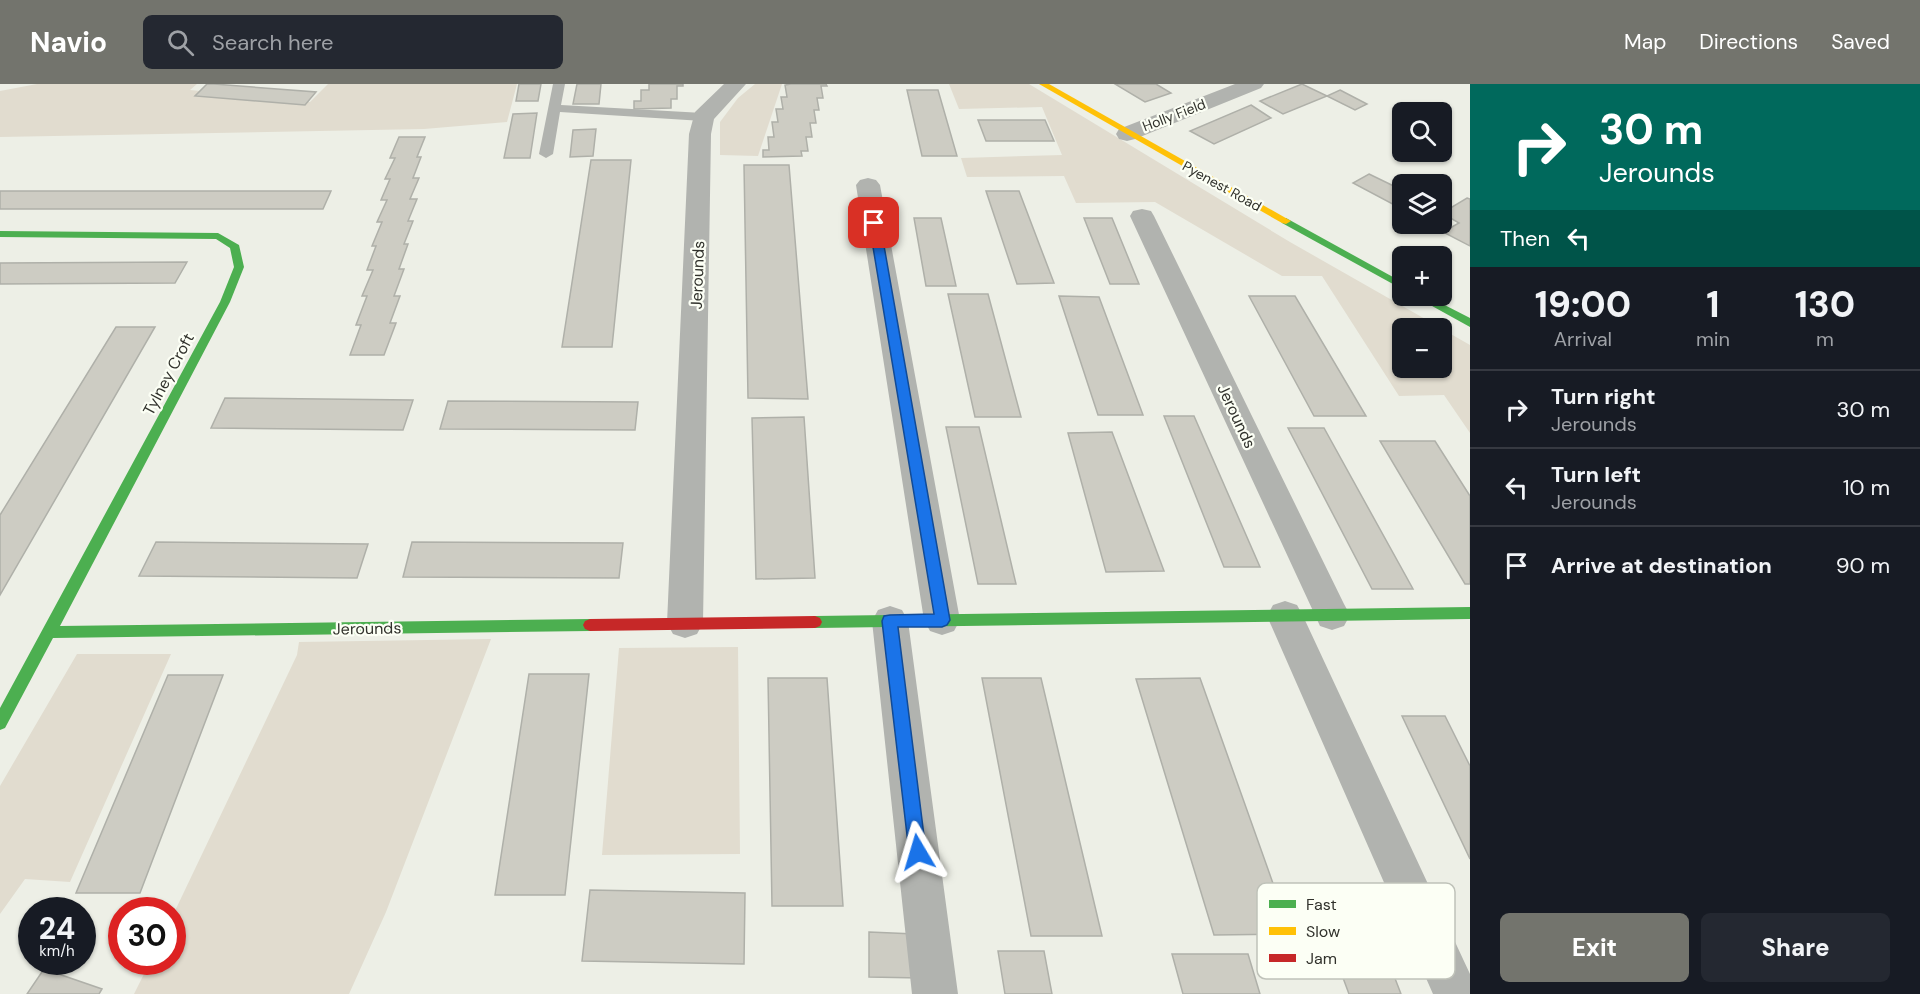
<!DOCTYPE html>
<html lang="en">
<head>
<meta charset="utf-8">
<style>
	body { margin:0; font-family:"DM Sans",sans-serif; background:#242831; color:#f1f3f6; height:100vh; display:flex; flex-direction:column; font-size:22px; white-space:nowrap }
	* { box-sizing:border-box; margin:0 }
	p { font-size:20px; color:#9ea1a6 }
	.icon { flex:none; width:33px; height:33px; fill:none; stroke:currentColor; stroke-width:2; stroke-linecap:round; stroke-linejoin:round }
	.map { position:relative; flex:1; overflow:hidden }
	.drawer { display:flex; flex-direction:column; background:#171b24; width:450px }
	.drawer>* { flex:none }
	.guide { background:#00695c; color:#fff; overflow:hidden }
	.controls { position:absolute; left:1392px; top:18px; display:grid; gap:12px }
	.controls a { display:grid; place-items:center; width:60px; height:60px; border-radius:9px; background:#171b24; box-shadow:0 2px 4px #0004; font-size:30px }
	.speed { position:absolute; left:18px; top:813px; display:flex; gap:12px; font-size:30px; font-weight:700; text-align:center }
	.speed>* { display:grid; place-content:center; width:78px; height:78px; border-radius:50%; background:#171b24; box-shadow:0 2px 4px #0004; line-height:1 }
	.speed small { font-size:15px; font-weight:400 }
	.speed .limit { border:9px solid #d22; background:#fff; color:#111 }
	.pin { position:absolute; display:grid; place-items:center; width:51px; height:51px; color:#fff; margin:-26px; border-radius:12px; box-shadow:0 3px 9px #0006 }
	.me { position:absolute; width:66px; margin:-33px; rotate:353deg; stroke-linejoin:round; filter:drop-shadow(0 0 4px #0008) }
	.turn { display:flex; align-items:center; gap:21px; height:126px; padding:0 30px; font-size:27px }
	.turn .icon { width:78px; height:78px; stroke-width:2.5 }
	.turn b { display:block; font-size:42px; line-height:51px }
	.then { display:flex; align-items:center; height:57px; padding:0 30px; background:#0003; gap:12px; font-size:22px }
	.eta { display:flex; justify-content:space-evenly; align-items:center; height:102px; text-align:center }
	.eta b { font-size:36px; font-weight:800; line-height:42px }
	.button { display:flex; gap:12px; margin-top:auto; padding:12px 30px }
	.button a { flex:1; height:69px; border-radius:9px; background:#73746d; color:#fff; font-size:24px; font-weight:800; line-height:69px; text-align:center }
	.button a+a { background:#242831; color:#f1f3f6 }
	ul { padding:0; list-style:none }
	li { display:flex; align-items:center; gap:18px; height:78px; padding:0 30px; border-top:2px solid #363941 }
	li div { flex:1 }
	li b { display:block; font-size:22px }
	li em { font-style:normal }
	header { display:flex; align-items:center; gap:36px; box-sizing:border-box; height:84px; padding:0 30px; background:#73746d; color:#fff }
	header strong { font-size:28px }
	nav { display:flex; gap:33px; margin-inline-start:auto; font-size:21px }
	.search { width:420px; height:54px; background:#242831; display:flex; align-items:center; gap:15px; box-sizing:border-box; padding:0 21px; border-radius:9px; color:#9ea1a6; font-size:22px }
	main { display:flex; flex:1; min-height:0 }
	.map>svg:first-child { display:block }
	.green { fill:#e1dccf }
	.building { fill:#cdccc3; stroke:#afb0a9; stroke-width:1.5 }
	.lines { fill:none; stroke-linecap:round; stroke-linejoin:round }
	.lane { fill:#b1b3af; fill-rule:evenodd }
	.street { fill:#b1b3af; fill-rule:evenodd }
	.fast { fill:#4caf50; fill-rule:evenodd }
	.slow { fill:#ffc107; fill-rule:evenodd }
	.jam { fill:#c62828; fill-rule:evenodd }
	.route { fill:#1a73e8; stroke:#114b97; stroke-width:1.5 }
	.labels { text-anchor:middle; stroke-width:4.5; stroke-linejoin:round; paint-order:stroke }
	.far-street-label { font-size:14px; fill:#31322c; stroke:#fcfff5 }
	.street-label { font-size:16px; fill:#31322c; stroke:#fcfff5 }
	.key { fill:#fcfff5; stroke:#bfc2b9; stroke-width:1.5 }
	.key-label { font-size:16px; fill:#31322c }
</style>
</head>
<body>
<header>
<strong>Navio</strong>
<div class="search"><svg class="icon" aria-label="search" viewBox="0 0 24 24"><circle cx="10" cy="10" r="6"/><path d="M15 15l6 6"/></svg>Search here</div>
<nav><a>Map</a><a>Directions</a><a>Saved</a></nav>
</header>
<main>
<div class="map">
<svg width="1470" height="910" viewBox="0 0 1470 910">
	<rect width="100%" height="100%" fill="#edefe6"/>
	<!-- green -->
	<path class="green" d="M 37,0 L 197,0 L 190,6 L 310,18 L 328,0 L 517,0 L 507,38 L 424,45 L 0,53 L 0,7 Z
		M 755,0 L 782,0 L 758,72 L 720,71 L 720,38 L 738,14 Z
		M 949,0 L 1029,0 L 1290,158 L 1441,244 L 1402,244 L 1402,284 L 1442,284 L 1442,245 L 1470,261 L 1470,349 L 1444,311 L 1399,312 L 1322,192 L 1282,192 L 1155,118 L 1076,119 L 1064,92 L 967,93 L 961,74 L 1062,71 L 1042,23 L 959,25 Z
		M 491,555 L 386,828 L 349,910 L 134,910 L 150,878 L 172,878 L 173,831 L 297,571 L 299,558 Z
		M 738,563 L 740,770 L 602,771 L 619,564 Z
		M 77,570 L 171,570 L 70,798 L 25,795 L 0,830 L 0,702 Z"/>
	<!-- building -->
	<path class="building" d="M 207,0 L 214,0 L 316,8 L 305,21 L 195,12 Z
		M 519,0 L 541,0 L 538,17 L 516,17 Z
		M 577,0 L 601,0 L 599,20 L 573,20 Z
		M 649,0 L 683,0 L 683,2 L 677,2 L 677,15 L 671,15 L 671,24 L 634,25 L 634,17 L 641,17 L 641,6 L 649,6 Z
		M 791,0 L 826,0 L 827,2 L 821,2 L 823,14 L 817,14 L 819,26 L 814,26 L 816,39 L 810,39 L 812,53 L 806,53 L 808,67 L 801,67 L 802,72 L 763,73 L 763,66 L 769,66 L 768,53 L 774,53 L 772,38 L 778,38 L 776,25 L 783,25 L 781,13 L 787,13 L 785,1 Z
		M 1115,0 L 1156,0 L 1171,9 L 1145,18 Z
		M 1302,0 L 1327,12 L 1283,30 L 1260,17 Z
		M 907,6 L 938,6 L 957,72 L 922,72 Z
		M 1340,6 L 1367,20 L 1355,26 L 1327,12 Z
		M 1251,21 L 1271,34 L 1214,60 L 1190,47 Z
		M 537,29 L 530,74 L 504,74 L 513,30 Z
		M 978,36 L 1045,36 L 1054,57 L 986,57 Z
		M 596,45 L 593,72 L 570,73 L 573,46 Z
		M 399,53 L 425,53 L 417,73 L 421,73 L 413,94 L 419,94 L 410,115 L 417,115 L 408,137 L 413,137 L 404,160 L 408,160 L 399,185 L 404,185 L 394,212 L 400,212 L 390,239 L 396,239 L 384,271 L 350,271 L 361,241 L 356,241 L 367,212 L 362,212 L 373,186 L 367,186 L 376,162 L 372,162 L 382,138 L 377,138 L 387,116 L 381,116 L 390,95 L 385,95 L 395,74 L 390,74 Z
		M 591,76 L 631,76 L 612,263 L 562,263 Z
		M 744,81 L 789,81 L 808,315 L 748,314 Z
		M 1369,90 L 1402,106 L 1402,125 L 1353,99 Z
		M 0,107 L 331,107 L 323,125 L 0,125 Z
		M 986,107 L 1019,107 L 1054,199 L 1017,200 Z
		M 1467,114 L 1470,115 L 1470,162 L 1443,148 L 1459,139 L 1442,129 Z
		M 914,134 L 941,134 L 956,202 L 926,202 Z
		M 1084,134 L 1112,134 L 1139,200 L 1110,200 Z
		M 187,178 L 175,199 L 0,200 L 0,179 Z
		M 948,210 L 988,210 L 1021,333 L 975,333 Z
		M 1059,212 L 1099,213 L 1143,331 L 1098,331 Z
		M 1249,212 L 1295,212 L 1366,332 L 1314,332 Z
		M 116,243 L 155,243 L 0,511 L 0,431 Z
		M 225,314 L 413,316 L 403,346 L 211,344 Z
		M 448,317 L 638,318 L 635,346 L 440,345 Z
		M 1164,332 L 1194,332 L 1260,483 L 1224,483 Z
		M 804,333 L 815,494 L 756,495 L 752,334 Z
		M 946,343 L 979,343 L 1016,500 L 978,500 Z
		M 1288,344 L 1324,344 L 1413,505 L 1372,505 Z
		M 1112,348 L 1164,487 L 1106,488 L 1068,349 Z
		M 1380,357 L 1435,357 L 1470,412 L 1470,500 L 1465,500 Z
		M 156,458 L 368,460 L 357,494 L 139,492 Z
		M 412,458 L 623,459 L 619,494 L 403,493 Z
		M 529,590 L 589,590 L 565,811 L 495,811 Z
		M 168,591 L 223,591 L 140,809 L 76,809 Z
		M 768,594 L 827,594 L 843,822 L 772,822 Z
		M 982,594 L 1041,594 L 1102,852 L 1031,852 Z
		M 1200,594 L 1291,850 L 1214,851 L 1136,595 Z
		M 1402,632 L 1445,632 L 1470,682 L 1470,775 Z
		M 590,806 L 745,809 L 744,880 L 582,877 Z
		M 869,848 L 915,850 L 920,894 L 869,893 Z
		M 998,867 L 1044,867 L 1052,910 L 1005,910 Z
		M 1172,870 L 1248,870 L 1260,910 L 1183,910 Z
		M 1339,883 L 1391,884 L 1401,910 L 1349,910 Z
		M 44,885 L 102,905 L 99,910 L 27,910 Z"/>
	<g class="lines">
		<!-- lane -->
		<path class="lane" d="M 553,0 L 565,0 L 561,21 L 703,29 L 709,33 L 703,37 L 560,28 L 553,70 L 546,74 L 539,70 Z"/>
		<!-- street -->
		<path class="street" d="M 724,0 L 746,0 L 714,35 L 711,50 L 703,539 L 697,550 L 685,554 L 673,550 L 667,539 L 689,50 L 695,28 Z
			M 1235,0 L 1264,0 L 1261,4 L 1135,55 L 1127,57 L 1119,55 L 1116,50 L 1119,45 Z
			M 868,94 L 876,96 L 880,101 L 960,536 L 954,547 L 942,551 L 930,547 L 924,536 L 856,101 L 860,96 Z
			M 1142,125 L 1151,127 L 1154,132 L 1344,520 L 1350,531 L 1344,542 L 1332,546 L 1320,542 L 1130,132 L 1133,127 Z
			M 1285,517 L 1297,521 L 1303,532 L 1470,890 L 1470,910 L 1433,910 L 1267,532 L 1273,521 Z
			M 890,522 L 902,526 L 908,537 L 958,910 L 912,910 L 872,537 L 878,526 Z"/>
		<!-- fast -->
		<path class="fast" d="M 1286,134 L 1402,198 L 1402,205 L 1282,139 L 1281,137 Z
			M 0,147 L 218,149 L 239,161 L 244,183 L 230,218 L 60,542 L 590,535 L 595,537 L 597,541 L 595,545 L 590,547 L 53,554 L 5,644 L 0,646 L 0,624 L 220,218 L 234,183 L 230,164 L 216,155 L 0,153 Z
			M 1414,212 L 1427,212 L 1470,234 L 1470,243 Z
			M 1470,523 L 1470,535 L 815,544 L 810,542 L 808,538 L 810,534 L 815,532 Z"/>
		<!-- slow -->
		<path class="slow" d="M 1039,0 L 1049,0 L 1291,137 L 1286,140 L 1282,139 Z"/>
		<!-- jam -->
		<path class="jam" d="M 815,532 L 820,534 L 822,538 L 820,542 L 815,544 L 590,547 L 585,545 L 583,541 L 585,537 L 590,535 Z"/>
	</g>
	<!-- route -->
	<path class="route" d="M 871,137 L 880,139 L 950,536 L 947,541 L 942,543 L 898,543 L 926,768 L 924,775 L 918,777 L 911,775 L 909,768 L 882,537 L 884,532 L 890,531 L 934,530 L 869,139 Z"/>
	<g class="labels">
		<!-- far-street labels -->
		<g class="far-street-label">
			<text transform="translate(1174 31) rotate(-21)" y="5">Holly Field</text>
			<text transform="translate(1222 102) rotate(29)" y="5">Pyenest Road</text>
		</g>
		<!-- street labels -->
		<g class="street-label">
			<text transform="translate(697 191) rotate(-88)" y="6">Jerounds</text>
			<text transform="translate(168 290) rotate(-62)" y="6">Tylney Croft</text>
			<text transform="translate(1237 332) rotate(65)" y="6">Jerounds</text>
			<text transform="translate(367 544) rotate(-1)" y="6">Jerounds</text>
		</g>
	</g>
	<!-- legend -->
	<rect x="1257" y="799" width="198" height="96" rx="9" class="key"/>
	<rect x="1269" y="816" width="27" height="8" fill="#4caf50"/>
	<rect x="1269" y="843" width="27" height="8" fill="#ffc107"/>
	<rect x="1269" y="870" width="27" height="8" fill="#c62828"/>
	<g class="key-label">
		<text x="1306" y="826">Fast</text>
		<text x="1306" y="853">Slow</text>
		<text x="1306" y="880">Jam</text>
	</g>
</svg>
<div class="controls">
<a><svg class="icon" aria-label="search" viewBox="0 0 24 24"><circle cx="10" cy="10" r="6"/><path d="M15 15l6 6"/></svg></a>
<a><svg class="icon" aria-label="layers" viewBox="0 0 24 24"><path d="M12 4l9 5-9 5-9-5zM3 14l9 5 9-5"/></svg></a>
<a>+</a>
<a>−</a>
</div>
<div class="speed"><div>24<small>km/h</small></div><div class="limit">30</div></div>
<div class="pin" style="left:874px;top:139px;background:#d93025"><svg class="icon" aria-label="arrive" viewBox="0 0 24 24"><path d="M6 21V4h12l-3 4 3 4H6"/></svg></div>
<svg class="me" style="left:918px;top:768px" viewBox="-20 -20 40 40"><path d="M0-17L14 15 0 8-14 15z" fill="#1a73e8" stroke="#fff" stroke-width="4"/></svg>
</div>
<section class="drawer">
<div class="guide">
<div class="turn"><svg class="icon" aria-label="right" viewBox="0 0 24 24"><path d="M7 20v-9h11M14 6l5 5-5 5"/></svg><div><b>30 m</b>Jerounds</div></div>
<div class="then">Then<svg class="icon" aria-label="left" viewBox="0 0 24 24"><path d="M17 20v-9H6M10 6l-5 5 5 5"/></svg></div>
</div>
<div class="eta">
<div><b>19:00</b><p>Arrival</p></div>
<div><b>1</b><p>min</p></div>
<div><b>130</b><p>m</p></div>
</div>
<ul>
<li><svg class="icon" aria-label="right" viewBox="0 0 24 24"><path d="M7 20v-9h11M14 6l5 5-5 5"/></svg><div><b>Turn right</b><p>Jerounds</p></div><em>30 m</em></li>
<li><svg class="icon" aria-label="left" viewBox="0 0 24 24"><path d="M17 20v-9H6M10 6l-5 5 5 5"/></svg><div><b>Turn left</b><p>Jerounds</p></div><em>10 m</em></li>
<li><svg class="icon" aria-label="arrive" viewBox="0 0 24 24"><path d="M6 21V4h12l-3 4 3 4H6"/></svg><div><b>Arrive at destination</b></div><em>90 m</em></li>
</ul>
<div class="button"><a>Exit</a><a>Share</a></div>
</section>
</main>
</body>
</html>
